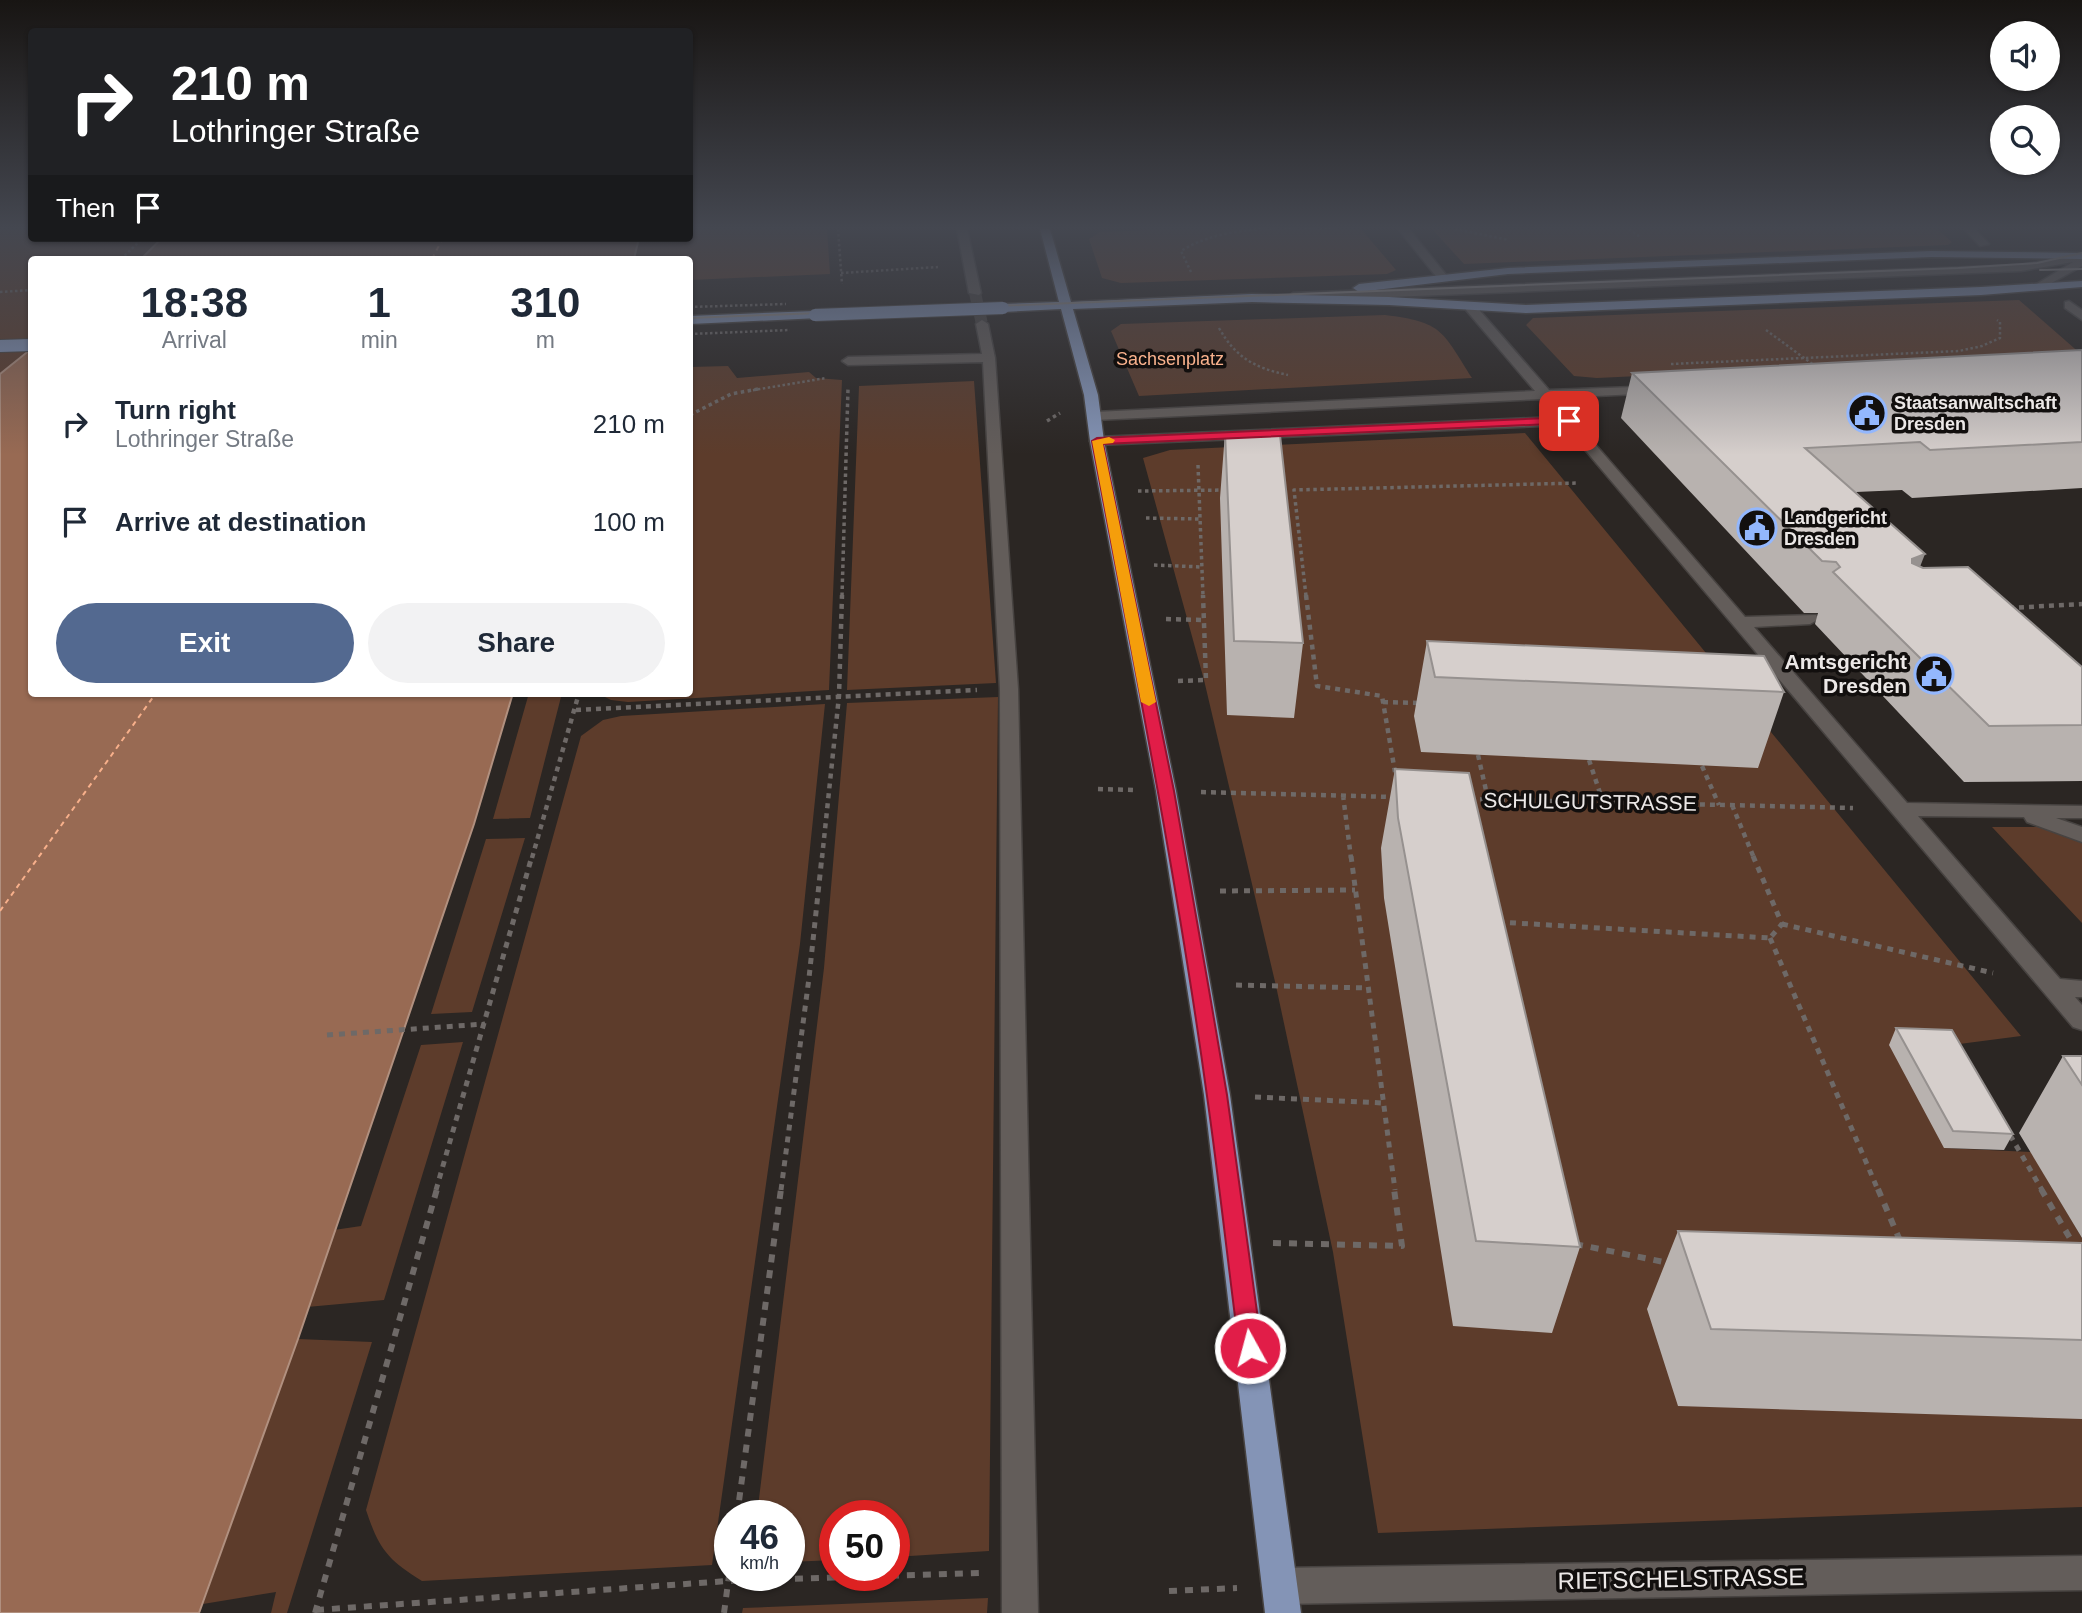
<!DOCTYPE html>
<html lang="en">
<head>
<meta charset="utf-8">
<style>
	body { margin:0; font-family:Helvetica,sans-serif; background:#f2f2f3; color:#1f2937; height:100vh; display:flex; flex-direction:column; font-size:26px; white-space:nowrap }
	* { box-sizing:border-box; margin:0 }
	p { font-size:23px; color:#747a83 }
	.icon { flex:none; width:38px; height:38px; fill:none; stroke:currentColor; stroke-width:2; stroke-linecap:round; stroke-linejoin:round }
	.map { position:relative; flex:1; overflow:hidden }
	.side { position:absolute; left:28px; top:256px; width:665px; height:441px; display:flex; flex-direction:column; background:#fff; border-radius:7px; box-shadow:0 2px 5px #0004 }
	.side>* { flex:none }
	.top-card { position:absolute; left:28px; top:28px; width:665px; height:214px; border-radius:7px; box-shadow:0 2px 5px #0004; background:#202124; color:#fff; overflow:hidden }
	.fabs { position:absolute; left:1990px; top:21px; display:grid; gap:14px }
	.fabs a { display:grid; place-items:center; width:70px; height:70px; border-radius:50%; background:#fff; box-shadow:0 2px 5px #0004; font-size:35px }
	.speed { position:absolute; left:714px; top:1500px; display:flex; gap:14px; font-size:35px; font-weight:700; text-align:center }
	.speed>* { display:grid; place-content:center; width:91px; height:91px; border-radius:50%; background:#fff; box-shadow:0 2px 5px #0004; line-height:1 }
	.speed small { font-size:18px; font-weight:400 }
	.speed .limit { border:10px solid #d22; background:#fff; color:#111 }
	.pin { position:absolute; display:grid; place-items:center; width:60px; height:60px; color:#fff; margin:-30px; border-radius:14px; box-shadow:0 4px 10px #0006 }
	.me { position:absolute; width:77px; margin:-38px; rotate:353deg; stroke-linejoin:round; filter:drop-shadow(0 0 5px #0008) }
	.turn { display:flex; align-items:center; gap:24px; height:147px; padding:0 28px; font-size:32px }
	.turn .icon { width:91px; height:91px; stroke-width:2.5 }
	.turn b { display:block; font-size:49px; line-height:60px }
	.then { display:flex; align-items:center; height:66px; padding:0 28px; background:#0003; gap:14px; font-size:26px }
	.eta { display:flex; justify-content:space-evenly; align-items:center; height:119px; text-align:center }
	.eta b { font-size:42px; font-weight:600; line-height:49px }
	.cta { display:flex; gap:14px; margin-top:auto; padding:14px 28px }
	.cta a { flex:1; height:80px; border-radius:42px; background:#536990; color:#fff; font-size:28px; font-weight:600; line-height:80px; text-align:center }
	.cta a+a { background:#f2f2f3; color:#1f2937 }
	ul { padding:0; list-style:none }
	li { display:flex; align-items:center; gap:21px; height:98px; padding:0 28px }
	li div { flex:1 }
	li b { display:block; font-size:26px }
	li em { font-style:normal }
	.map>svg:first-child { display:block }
	.green { fill:#5d3c2b }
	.water { fill:#986a53; stroke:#b1907f; stroke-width:2 }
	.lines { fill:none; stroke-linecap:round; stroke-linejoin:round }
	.ferry { stroke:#f8b08b; stroke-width:2; stroke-dasharray:5 4.5; stroke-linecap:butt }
	.minor-tunnel { stroke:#484340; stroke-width:12; stroke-dasharray:12 6; stroke-linecap:butt }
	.minor-casing { stroke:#474341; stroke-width:3 }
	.major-casing { stroke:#474341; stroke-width:3 }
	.path-far4 { stroke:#6e6967; stroke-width:2.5; stroke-dasharray:2.5 2.5; stroke-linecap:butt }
	.path-far3 { stroke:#6e6967; stroke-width:3.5; stroke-dasharray:3.5 3.5; stroke-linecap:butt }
	.path-far2 { stroke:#6e6967; stroke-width:4.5; stroke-dasharray:5 5; stroke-linecap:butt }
	.path-far1 { stroke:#6e6967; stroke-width:5; stroke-dasharray:6 6; stroke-linecap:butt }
	.path { stroke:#6e6967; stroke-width:6; stroke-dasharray:8 8; stroke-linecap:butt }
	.minor { fill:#635d5a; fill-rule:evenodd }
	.major { fill:#8494b6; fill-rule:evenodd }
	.tram { stroke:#95908e; stroke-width:2 }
	.major-bridge-casing { stroke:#474341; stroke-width:14; stroke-linecap:butt }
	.path-bridge { stroke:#6e6967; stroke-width:2.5; stroke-dasharray:2.5 2.5; stroke-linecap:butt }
	.major-bridge { stroke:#8494b6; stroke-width:12 }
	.wall { fill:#b8b2af }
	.shaded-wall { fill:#96918f }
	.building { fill:#d6cfcc; stroke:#96918f; stroke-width:2 }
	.route { fill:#e11d48; stroke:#92132f; stroke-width:2 }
	.slow { fill:#f59e0b }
	.labels { text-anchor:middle; stroke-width:7; stroke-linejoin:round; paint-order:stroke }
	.far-park-label { font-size:18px; fill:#fab28d; stroke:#120f0e }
	.far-poi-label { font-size:18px; font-weight:bold; fill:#ece8e7; stroke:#120f0e; text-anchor:start }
	.poi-label { font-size:21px; font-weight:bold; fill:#ece8e7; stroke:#120f0e; text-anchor:end }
	.street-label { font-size:21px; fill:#ece8e7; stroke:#120f0e }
	.near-street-label { font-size:24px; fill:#ece8e7; stroke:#120f0e }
</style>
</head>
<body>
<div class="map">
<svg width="2082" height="1613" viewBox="0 0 2082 1613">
	<rect width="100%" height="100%" fill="#2b2623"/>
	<!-- green -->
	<path class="green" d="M 0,229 L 31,229 L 32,238 L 162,238 L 141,259 L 32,259 L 31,349 L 0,374 Z
		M 690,229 L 827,229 L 830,274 L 690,280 L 690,259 L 634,259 L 639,238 L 690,238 Z
		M 1170,229 L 1361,229 L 1396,270 L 1387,274 L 1121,283 L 1102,278 L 1089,239 L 1100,232 Z
		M 1432,229 L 1937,229 L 1952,242 L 1948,245 L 1464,264 Z
		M 2019,300 L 2082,355 L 1597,378 L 1574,376 L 1526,325 L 1533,318 Z
		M 1385,315 C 1443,322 1442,331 1472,378 L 1139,396 L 1111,331 L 1121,324 Z
		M 728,366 L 737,378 L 809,372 L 816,378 L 842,380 L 829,690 L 628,702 L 611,700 L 597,693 L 690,693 L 690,367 Z
		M 974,381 L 996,683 L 847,690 L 859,386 Z
		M 1525,433 L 2021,1036 L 1944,1046 L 1944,1148 L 2031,1152 L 2082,1238 L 2082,1507 L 1378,1533 L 1333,1252 L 1276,986 L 1204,680 L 1143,458 L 1170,450 Z
		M 529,693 L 562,693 L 530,818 L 493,819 Z
		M 998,697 L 989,1551 L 894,1557 L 894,1516 L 835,1516 L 835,1560 L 789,1562 L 789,1516 L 757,1515 L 824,968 L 847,703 Z
		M 825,704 L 800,944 L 712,1565 L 422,1581 C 387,1559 379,1549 366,1510 L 581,736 L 603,720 L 621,716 Z
		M 1992,827 L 2082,827 L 2082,923 Z
		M 525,838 L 472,1012 L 431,1014 L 486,839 Z
		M 463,1042 L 384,1300 L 307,1307 L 334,1230 L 361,1226 L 421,1045 Z
		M 298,1339 L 372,1342 L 287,1613 L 271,1613 L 276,1592 L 203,1604 Z
		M 988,1598 L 987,1613 L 742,1613 L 743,1608 Z"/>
	<!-- water -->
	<path class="water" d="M 162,238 L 639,238 L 634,259 L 141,259 Z
		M 31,349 L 32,693 L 513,693 L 474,824 L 401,1038 L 298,1339 L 199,1613 L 0,1613 L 0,374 Z"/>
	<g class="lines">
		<!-- ferry -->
		<path class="ferry" d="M 432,259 L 443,238
			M 0,911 L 156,693"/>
		<!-- minor-tunnel -->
		<path class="minor-tunnel" d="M 975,293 L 982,324"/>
		<!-- minor casing -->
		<g class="minor-casing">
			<path id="minor" d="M 957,229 L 967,229 L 981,293 L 979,295 L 969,293 Z
				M 1398,229 L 1409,229 L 1447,276 L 1447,280 L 1439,280 Z
				M 1964,229 L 1975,229 L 1989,244 L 1980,246 Z
				M 2082,254 L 2082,266 L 2039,290 L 2035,289 L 2035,285 L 2073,262 L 2021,271 L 1293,301 L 1287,297 L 1293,293 L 2021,265 Z
				M 2069,301 L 2082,310 L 2082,320 L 2065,308 L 2065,302 Z
				M 1470,303 L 1474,304 L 1549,390 L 1662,386 L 1664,389 L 1657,393 L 1555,398 L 1745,617 L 1816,615 L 1819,619 L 1810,624 L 1754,627 L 1907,803 L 2082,806 L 2082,818 L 2056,818 L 2082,827 L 2082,842 L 2027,822 L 2024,817 L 1918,816 L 2060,979 L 2082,981 L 2082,997 L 2075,997 L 2082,1005 L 2082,1030 L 2073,1027 L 1564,425 L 1097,445 L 1090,441 L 1097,437 L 1557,417 L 1541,399 L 1095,420 L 1088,416 L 1095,412 L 1535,391 L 1466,310 L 1466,304 Z
				M 982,320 L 988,324 L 995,358 L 1018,689 L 1038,1613 L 1002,1613 L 1000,689 L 983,362 L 848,365 L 842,361 L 848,357 L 982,354 L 976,324 Z
				M 2082,1556 L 2082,1590 L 1280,1604 L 1268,1598 L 1262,1586 L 1268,1574 L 1280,1568 Z"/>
		</g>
		<!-- major casing -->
		<g class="major-casing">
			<path id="major" d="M 1040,229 L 1050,229 L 1071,302 L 1252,294 L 1389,297 L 1526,305 L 1981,287 L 2082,281 L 2082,287 L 1981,295 L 1526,313 L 1389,305 L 1252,302 L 1073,309 L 1098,395 L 1104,441 L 1176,791 L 1230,1095 L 1301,1613 L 1265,1613 L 1204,1095 L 1156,791 L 1090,441 L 1084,395 L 1061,309 L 1003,312 L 997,308 L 1003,304 L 1059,302 Z
				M 1931,251 L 2082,253 L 2082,259 L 1931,257 L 1508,274 L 1359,292 L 1353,288 L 1359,284 L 1508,268 Z
				M 815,311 L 819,312 L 819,318 L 690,324 L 690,316 Z"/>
		</g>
		<!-- path-far4 -->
		<path class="path-far4" d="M 838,229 L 842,284
			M 1455,229 L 1509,240
			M 1629,229 L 1640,237
			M 121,259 L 143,238
			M 1191,272 L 1181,251 C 1226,223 1287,229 1338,229
			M 841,273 L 938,267
			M 0,292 L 32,290
			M 1219,328 C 1236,358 1255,368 1288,375
			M 1766,330 L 1815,366
			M 1671,364 L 1959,351 L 1982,346 L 2000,338 L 2000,322 L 1997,320
			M 748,391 L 826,378"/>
		<!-- path-far3 -->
		<path class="path-far3" d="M 690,415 L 731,394 L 758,389
			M 1047,421 L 1060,413
			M 1198,465 L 1203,596
			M 1138,491 L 1227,490
			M 1146,518 L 1200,519
			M 1154,565 L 1202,567
			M 842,596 L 848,389
			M 1306,596 L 1294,490 L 1579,483"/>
		<!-- path-far2 -->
		<path class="path-far2" d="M 1306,595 L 1317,686 L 1382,696 L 1395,772
			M 2009,608 L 2082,604
			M 1166,619 L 1204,620
			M 1178,681 L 1206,680 L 1203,595
			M 1383,702 L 1421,703
			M 576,710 L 977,690
			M 1478,755 L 1488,799
			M 1589,760 L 1603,802
			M 1702,766 L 1719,805
			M 1098,789 L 1133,790
			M 1201,792 L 1395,797
			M 1343,795 L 1351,858
			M 1470,799 L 1853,808
			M 1732,805 L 1754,858
			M 532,858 L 579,693
			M 822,858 L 839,696 L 842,595"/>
		<!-- path-far1 -->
		<path class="path-far1" d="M 1351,856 L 1395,1190
			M 1753,856 L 1782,924 L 1770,938
			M 1220,891 L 1355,890
			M 1498,922 L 1770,938
			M 1782,924 L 1993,973
			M 1770,938 L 1878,1190
			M 1236,985 L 1368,988
			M 327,1035 L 485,1024
			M 1255,1097 L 1383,1103
			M 2010,1135 L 2042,1190
			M 436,1190 L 532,856
			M 781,1190 L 809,978 L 822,856"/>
		<!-- path -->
		<path class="path" d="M 1878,1189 L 1901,1243
			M 2041,1189 L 2074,1245
			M 1273,1243 L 1402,1246 L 1394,1189
			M 1575,1244 L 1669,1263
			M 737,1516 L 781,1189
			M 1169,1591 L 1237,1588
			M 316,1610 L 728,1581 L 979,1573
			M 315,1613 L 437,1189
			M 724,1613 L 730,1568"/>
		<!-- minor -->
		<use href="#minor" class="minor"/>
		<!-- major -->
		<use href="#major" class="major"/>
		<!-- tram -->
		<path class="tram" d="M 2040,270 L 2082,269
			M 690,318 L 1958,268 L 2037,263 L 2082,253
			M 0,349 L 32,348"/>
		<!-- major-bridge casing -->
		<g class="major-bridge-casing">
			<path id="major-bridge" d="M 815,315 L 1003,308
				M 0,346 L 32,345"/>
		</g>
		<!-- path-bridge -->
		<path class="path-bridge" d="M 690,307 L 786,304
			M 690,334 L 790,330"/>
		<!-- major-bridge -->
		<use href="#major-bridge" class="major-bridge"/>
	</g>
	<!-- wall -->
	<path class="wall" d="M 2082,350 L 2082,488 L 1912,498 L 1902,490 L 1856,492 L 1920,567 L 2082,667 L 2082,781 L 1964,782 L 1815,624 L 1818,613 L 1804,613 L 1621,418 L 1632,373 Z
		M 1225,433 L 1303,643 L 1294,718 L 1227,715 L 1220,498 Z
		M 1427,641 L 1784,692 L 1758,768 L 1421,752 L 1414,716 Z
		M 1395,769 L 1580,1247 L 1552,1333 L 1453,1326 L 1384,898 L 1381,848 Z
		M 1896,1028 L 2013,1134 L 2004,1150 L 1944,1148 L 1889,1045 Z
		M 2063,1056 L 2082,1056 L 2082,1238 L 2019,1133 Z
		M 1678,1231 L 2082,1243 L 2082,1419 L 1678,1406 L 1647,1309 Z"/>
	<!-- shaded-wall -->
	<path class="shaded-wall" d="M 1925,554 L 1905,605 L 1912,559 Z"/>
	<!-- building -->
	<path class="building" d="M 2082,350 L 2082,442 L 1930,450 L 1920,442 L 1805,448 L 1925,554 L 1912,559 L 1912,563 L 1923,568 L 1968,567 L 2082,667 L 2082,725 L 1989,726 L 1833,572 L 1840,567 L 1836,562 L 1822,561 L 1632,373 Z
		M 1225,433 L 1280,435 L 1303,643 L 1234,641 Z
		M 1427,641 L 1764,656 L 1784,692 L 1435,677 Z
		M 1395,769 L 1469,773 L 1580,1247 L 1476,1241 L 1398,818 Z
		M 1896,1028 L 1952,1030 L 2013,1134 L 1953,1131 Z
		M 2063,1056 L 2082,1056 L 2082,1085 Z
		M 1678,1231 L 2082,1243 L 2082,1340 L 1711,1329 Z"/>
	<!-- sky -->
	<linearGradient id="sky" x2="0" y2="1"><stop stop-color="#181513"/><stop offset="0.5" stop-color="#444750"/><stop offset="1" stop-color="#444750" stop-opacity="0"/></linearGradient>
	<rect width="2082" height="455" fill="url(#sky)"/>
	<!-- route -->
	<path class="route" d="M 1569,417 L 1572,418 L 1572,423 L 1103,444 L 1174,791 L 1208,984 L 1227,1095 L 1262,1348 L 1258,1355 L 1250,1358 L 1242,1355 L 1239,1348 C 1228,1264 1219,1180 1207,1096 C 1177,877 1133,659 1092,441 L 1097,438 Z"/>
	<!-- slow -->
	<path class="slow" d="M 1109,437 L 1115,440 L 1113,443 L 1103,444 L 1156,702 L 1149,706 L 1141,702 L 1092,441 Z"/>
	<!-- icons -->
	<defs>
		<g id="civic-ring" transform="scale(2.0125)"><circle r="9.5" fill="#120f0e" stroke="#93b7fd" stroke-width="1.5"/><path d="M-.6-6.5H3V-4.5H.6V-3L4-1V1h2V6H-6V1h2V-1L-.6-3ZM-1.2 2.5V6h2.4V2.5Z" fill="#93b7fd"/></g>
	</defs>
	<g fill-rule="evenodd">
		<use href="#civic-ring" x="1867" y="413"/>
		<use href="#civic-ring" x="1757" y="528"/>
		<use href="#civic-ring" x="1934" y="674"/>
	</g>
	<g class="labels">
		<!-- far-park labels -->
		<g class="far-park-label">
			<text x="1170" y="365">Sachsenplatz</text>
		</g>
		<!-- far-poi labels -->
		<g class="far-poi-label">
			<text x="1894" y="409">Staatsanwaltschaft<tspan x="1894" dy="21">Dresden</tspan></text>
			<text x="1784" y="524">Landgericht<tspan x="1784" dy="21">Dresden</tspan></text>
		</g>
		<!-- poi labels -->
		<g class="poi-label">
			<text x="1907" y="669">Amtsgericht<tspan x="1907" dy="24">Dresden</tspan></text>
		</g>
		<!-- street labels -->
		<g class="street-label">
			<text transform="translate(1590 802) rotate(1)" y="7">SCHULGUTSTRASSE</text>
		</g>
		<!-- near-street labels -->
		<g class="near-street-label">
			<text transform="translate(1681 1579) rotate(-1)" y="8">RIETSCHELSTRASSE</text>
		</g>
	</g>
</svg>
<div class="fabs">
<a><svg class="icon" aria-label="sound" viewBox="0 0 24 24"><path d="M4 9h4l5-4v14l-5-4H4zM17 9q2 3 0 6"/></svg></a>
<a><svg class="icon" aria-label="search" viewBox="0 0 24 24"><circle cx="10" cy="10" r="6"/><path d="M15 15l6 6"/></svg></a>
</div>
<div class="speed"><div>46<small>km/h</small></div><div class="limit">50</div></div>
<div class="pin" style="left:1569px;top:421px;background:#d93025"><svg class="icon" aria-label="arrive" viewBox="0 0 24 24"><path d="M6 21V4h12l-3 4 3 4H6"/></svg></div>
<svg class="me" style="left:1250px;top:1348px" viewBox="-20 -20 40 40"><circle r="17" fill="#e11d48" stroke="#fff" stroke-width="3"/><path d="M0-11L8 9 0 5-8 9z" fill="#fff"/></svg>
<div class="top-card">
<div class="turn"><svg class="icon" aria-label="right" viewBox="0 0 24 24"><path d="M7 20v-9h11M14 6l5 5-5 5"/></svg><div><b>210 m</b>Lothringer Straße</div></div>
<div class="then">Then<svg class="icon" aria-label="arrive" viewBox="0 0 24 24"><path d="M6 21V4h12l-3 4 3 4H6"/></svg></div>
</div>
<section class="side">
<div class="eta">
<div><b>18:38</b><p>Arrival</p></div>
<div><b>1</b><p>min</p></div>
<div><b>310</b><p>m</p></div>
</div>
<ul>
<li><svg class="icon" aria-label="right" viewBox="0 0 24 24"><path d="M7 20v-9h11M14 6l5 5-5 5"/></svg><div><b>Turn right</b><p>Lothringer Straße</p></div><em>210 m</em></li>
<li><svg class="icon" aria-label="arrive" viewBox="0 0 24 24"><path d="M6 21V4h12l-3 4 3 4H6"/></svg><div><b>Arrive at destination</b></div><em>100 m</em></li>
</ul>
<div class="cta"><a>Exit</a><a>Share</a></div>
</section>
</div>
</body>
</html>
